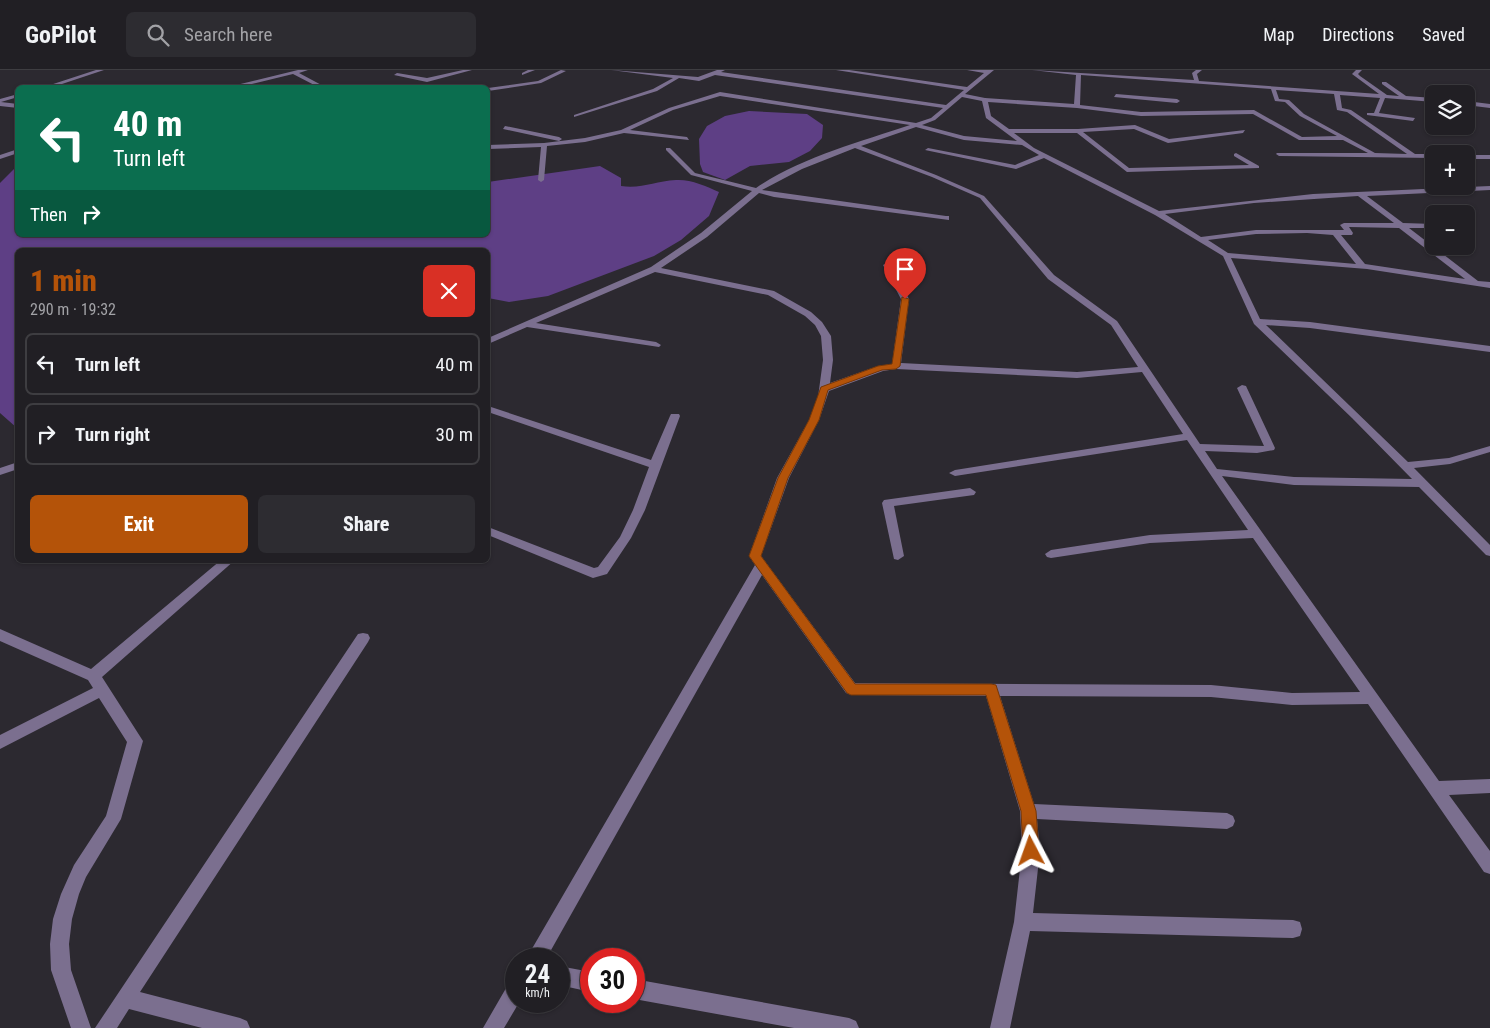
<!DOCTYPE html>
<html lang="en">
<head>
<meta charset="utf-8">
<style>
	body { margin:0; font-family:"Roboto Condensed",sans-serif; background:#2d2c31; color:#f1f3f6; height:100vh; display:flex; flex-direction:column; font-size:19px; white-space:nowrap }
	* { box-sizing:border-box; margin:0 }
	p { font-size:16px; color:#a2a2a6 }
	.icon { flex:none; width:28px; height:28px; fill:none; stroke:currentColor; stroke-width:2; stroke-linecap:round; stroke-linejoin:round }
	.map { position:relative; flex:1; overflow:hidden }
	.side { position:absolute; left:15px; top:178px; width:475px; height:315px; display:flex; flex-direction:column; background:#211f24; border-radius:8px; box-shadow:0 1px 4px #0004,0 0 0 1px #3e3d41 }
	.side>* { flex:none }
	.banner { position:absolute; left:15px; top:15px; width:475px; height:152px; border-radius:8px; box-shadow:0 1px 4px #0004,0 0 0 1px #3e3d41; background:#0b6e4f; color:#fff; overflow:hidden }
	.controls { position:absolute; left:1425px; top:15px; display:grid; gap:10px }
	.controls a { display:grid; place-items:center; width:50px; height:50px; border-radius:8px; background:#211f24; box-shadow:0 1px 4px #0004,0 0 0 1px #3e3d41; font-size:25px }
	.speed { position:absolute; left:505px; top:878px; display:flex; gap:10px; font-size:25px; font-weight:700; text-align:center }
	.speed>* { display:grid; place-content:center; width:65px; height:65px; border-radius:50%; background:#211f24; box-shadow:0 1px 4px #0004,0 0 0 1px #3e3d41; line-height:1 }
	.speed small { font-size:12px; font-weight:400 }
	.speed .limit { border:8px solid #d22; background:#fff; color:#111 }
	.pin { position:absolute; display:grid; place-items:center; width:42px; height:42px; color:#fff; margin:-51px -21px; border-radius:50% 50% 50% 0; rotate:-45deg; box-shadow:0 0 5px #0007 }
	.pin .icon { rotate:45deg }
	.me { position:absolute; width:55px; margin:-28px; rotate:356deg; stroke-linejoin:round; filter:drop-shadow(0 0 4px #0008) }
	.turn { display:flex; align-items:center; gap:18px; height:105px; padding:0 15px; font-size:22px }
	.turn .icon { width:65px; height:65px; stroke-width:2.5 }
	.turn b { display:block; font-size:35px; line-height:42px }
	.then { display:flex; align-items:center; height:48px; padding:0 15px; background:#0003; gap:10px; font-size:19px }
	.round { display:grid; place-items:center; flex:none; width:52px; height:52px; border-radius:8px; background:#2d2c31 }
	.summary { display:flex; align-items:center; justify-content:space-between; height:85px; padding:0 15px }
	h1 { font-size:30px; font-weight:800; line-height:38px; color:#b45309 }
	.button { display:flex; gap:10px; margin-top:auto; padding:10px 15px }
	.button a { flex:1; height:58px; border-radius:8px; background:#b45309; color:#fff; font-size:20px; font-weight:800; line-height:58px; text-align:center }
	.button a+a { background:#2d2c31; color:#f1f3f6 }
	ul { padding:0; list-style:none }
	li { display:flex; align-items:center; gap:15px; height:62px; margin:0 10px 8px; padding:0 5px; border:2px solid #3e3d41; border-radius:8px }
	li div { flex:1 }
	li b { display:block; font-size:19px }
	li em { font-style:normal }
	header { display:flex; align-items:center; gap:30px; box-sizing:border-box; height:70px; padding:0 25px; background:#211f24; border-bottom:1px solid #3e3d41 }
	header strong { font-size:24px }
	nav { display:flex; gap:28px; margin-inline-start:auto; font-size:18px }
	.search { width:350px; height:45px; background:#2d2c31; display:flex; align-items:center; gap:12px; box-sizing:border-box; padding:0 18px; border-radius:8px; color:#a2a2a6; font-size:19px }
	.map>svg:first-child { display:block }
	.water { fill:#5e3f85 }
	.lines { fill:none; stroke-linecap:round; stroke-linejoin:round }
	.minor { fill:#7b6f8f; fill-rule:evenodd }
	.route { fill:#b45309; stroke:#753606 }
</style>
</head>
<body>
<header>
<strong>GoPilot</strong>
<div class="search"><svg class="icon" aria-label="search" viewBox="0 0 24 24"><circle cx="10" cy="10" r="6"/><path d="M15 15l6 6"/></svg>Search here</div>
<nav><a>Map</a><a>Directions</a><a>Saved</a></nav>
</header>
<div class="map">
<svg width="1490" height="958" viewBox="0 0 1490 958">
	<rect width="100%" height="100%" fill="#2c2930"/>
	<!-- water -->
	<path class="water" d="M 749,41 L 807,44 L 823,55 L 822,68 L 810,81 L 789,92 L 750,96 L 725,110 L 703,102 L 700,94 L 699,69 L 707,56 L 725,46 Z
		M 17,96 L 18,165 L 488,165 L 488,112 L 600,96 L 621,108 L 621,116 C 642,119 655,111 676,110 C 690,109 706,116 719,122 L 709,146 L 681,170 L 654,186 L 548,226 L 509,232 L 488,228 L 488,180 L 18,180 L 17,358 L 0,343 L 0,113 Z"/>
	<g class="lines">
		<!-- minor -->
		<path class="minor" d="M 96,0 L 104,0 L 50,18 L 41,18 Z
			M 298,0 L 308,0 L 299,3 L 327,18 L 320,18 L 293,4 L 235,18 L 224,18 Z
			M 463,0 L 472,0 L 427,12 L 394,5 L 397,3 L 427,8 Z
			M 528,0 L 535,0 L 522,5 L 522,3 Z
			M 561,0 L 566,1 L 541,13 L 488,21 L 488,18 L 538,11 Z
			M 611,0 L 698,7 L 717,0 L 725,0 L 721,2 L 946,35 L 964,20 L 836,0 L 849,0 L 967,17 L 984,3 L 967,0 L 994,0 L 965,24 L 985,28 L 1074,34 L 1076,5 L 1032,0 L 1194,10 L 1192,3 L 1196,0 L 1202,0 L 1197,4 L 1199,11 L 1379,24 L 1352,4 L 1356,0 L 1362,0 L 1358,4 L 1360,6 L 1387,25 L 1399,26 L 1382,14 L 1382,12 L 1386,12 L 1406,26 L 1434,28 L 1434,32 L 1385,28 L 1379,43 L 1415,48 L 1413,51 L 1367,45 L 1367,43 L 1374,43 L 1380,28 L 1340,25 L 1342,38 L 1351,40 L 1415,84 L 1434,84 L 1434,88 L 1279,86 L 1276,84 L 1277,83 L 1368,83 L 1343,70 L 1299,70 L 1253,44 L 1141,46 L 1077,38 L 988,32 L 991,46 L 1009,59 L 1078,59 L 1135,55 L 1169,69 L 1245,60 L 1243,63 L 1168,73 L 1134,59 L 1083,62 L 1129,98 L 1249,95 L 1234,86 L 1234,84 L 1236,83 L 1259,96 L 1259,98 L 1127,102 L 1077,63 L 1014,63 L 1034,78 L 1159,141 L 1313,124 L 1490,116 L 1490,120 L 1367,126 L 1403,153 L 1434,154 L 1434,158 L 1409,158 L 1478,211 L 1490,212 L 1490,218 L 1367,199 L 1231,188 L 1260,249 L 1310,252 L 1490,276 L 1490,282 L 1310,258 L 1266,255 L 1408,392 L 1449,388 L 1490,376 L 1490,382 L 1450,394 L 1414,398 L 1490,475 L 1490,486 L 1486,485 L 1419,417 L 1294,415 L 1222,406 L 1439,711 L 1490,709 L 1490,723 L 1449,725 L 1490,781 L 1490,804 L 1484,802 L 1368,634 L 1292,635 L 1211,627 L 1000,626 L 1034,734 L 1227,743 L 1233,746 L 1235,751 L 1233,756 L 1227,759 L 1037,749 L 1040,781 L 1033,843 L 1293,850 L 1300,852 L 1302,859 L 1300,866 L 1293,868 L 1030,861 L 1010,958 L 990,958 L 1014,852 L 1022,781 L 1020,741 L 986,626 L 851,625 L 846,623 L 762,505 L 546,889 L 526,889 L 755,495 L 749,486 L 777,408 L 809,350 L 818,327 L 823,290 L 821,266 L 815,255 L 805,246 L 768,225 L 655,202 L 536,253 L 656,272 L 661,275 L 659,277 L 527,257 L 488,274 L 488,268 L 651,197 L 701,163 L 752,121 L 691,105 L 666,80 L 666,78 L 670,78 L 695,103 L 756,118 C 799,88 860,72 910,55 L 720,26 L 673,40 L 630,60 L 687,67 L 689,70 L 624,63 L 585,72 L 547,76 L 544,110 L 541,112 L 538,110 L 541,77 L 488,79 L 488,75 L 544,73 L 585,68 L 621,60 L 669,38 L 720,22 L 916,53 L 931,48 L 943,38 L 715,5 L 699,11 L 679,8 L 657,21 L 574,47 L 574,45 L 653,19 L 673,8 ZM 1081,5 L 1271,19 L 1275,31 L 1285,32 L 1300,46 L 1337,66 L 1302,67 L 1254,40 L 1141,42 L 1080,35 ZM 1276,20 L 1334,24 L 1337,40 L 1347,42 L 1407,84 L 1375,83 L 1304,44 L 1289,30 L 1279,29 ZM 962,27 L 982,31 L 986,48 L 1017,71 L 964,66 L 922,55 L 935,50 ZM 916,57 L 964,70 L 1022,75 L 1039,85 L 1015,95 L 928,78 L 925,80 L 1016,99 L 1044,88 L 1155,145 L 1223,186 L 1254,254 L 1352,348 L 1412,409 L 1294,407 L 1217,399 L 1205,381 L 1257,383 L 1274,380 L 1275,378 L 1246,316 L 1242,315 L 1237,318 L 1264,376 L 1200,374 L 1117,251 L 1054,205 L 984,126 L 936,105 L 861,76 ZM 855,78 L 932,107 L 980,128 L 1048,209 L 1111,255 L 1138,297 L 1077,302 L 901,293 L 909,229 L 891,195 L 887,193 L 883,195 L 901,229 L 892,294 L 878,296 L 830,313 L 833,290 L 831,266 L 822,252 L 811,242 L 774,221 L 661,198 L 707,167 L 759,123 L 774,127 L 949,150 L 949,146 L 946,146 L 762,120 L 802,99 ZM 1358,126 L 1394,153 L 1344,153 L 1340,155 L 1344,160 L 1256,160 L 1201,167 L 1165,144 L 1254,133 ZM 1349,157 L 1399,158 L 1465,209 L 1365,194 L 1341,165 L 1352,165 L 1353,163 ZM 1307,163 L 1333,165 L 1356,194 L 1228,183 L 1208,170 L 1256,164 ZM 896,299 L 1077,308 L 1142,302 L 1183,364 L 955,400 L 949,403 L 955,406 L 1187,370 L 1248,460 L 1150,465 L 1051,480 L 1045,484 L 1047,487 L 1051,488 L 1150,473 L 1253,468 L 1360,622 L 1292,623 L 1211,615 L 855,613 L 761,486 L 789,408 L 819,350 L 829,321 L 883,301 Z
			M 18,24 L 18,27 L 1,32 L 18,34 L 18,38 L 0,36 L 0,29 Z
			M 1116,24 L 1177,29 L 1180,31 L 1177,33 L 1114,27 Z
			M 1466,31 L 1490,34 L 1490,38 L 1466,35 Z
			M 505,56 L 559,67 L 562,69 L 559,71 L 503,59 Z
			M 18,79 L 18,83 L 0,89 L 0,85 Z
			M 1466,85 L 1490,85 L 1490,89 L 1466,89 Z
			M 488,336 L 651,390 L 670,346 L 671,344 L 679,344 L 680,346 L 645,440 L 631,468 L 607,504 L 593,508 L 588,506 L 488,465 L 488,457 L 594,498 L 598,497 L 620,467 L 633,440 L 649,397 L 488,342 Z
			M 18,392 L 18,399 L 0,405 L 0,398 Z
			M 970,418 L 976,422 L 974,425 L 894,436 L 904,486 L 898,490 L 894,489 L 882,433 L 884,430 Z
			M 221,490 L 235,490 L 102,607 L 143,671 L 121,749 L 86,807 L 79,824 L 72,849 L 69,874 L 71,900 L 91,958 L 71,958 L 51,900 L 50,874 L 53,849 L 61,824 L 74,795 L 106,746 L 127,672 L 99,628 L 0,679 L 0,665 L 93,618 L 88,610 L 0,571 L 0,559 L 91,599 Z
			M 363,563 L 368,564 L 370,568 L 368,572 L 140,922 L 240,948 L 247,951 L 250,958 L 202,958 L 129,939 L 117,958 L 95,958 L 358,564 Z
			M 559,896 L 591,902 L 591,922 L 559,915 Z
			M 634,909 L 849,948 L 856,951 L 859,958 L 794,958 L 634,929 Z
			M 516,910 L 516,931 L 520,931 L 504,958 L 483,958 L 509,913 Z"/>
	</g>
	<!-- route -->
	<path class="route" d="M 902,227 L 909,229 L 900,296 L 896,299 L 882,300 L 828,320 L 819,350 L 788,408 L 761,486 L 855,614 L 991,614 L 996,615 L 1036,741 L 1039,781 L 1037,786 L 1031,788 L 1026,786 L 1023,781 L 1021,741 L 986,625 L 851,625 L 847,623 L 749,486 L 778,408 L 809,350 L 821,317 L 878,296 L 892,294 Z"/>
</svg>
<div class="controls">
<a><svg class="icon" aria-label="layers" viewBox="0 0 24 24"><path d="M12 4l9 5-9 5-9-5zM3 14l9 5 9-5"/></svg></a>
<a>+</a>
<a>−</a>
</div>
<div class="speed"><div>24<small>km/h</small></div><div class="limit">30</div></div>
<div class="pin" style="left:905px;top:229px;background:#d93025"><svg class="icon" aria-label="arrive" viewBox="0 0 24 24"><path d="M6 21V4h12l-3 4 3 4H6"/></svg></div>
<svg class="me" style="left:1031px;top:781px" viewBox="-20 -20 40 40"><path d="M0-17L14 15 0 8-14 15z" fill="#b45309" stroke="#fff" stroke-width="4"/></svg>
<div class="banner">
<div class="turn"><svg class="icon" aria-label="left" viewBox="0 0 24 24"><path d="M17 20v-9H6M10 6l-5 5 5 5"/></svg><div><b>40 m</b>Turn left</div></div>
<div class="then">Then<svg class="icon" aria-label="right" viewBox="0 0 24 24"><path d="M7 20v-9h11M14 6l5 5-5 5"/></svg></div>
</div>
<section class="side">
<div class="summary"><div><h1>1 min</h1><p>290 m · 19:32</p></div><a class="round" style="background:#d93025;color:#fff"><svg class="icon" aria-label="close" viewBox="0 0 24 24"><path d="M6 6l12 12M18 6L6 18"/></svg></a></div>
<ul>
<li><svg class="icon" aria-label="left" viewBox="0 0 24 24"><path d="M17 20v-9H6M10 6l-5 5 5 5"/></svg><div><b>Turn left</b></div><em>40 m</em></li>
<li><svg class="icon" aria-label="right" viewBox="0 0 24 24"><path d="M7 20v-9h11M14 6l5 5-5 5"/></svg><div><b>Turn right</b></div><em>30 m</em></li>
</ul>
<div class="button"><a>Exit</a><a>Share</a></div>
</section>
</div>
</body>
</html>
